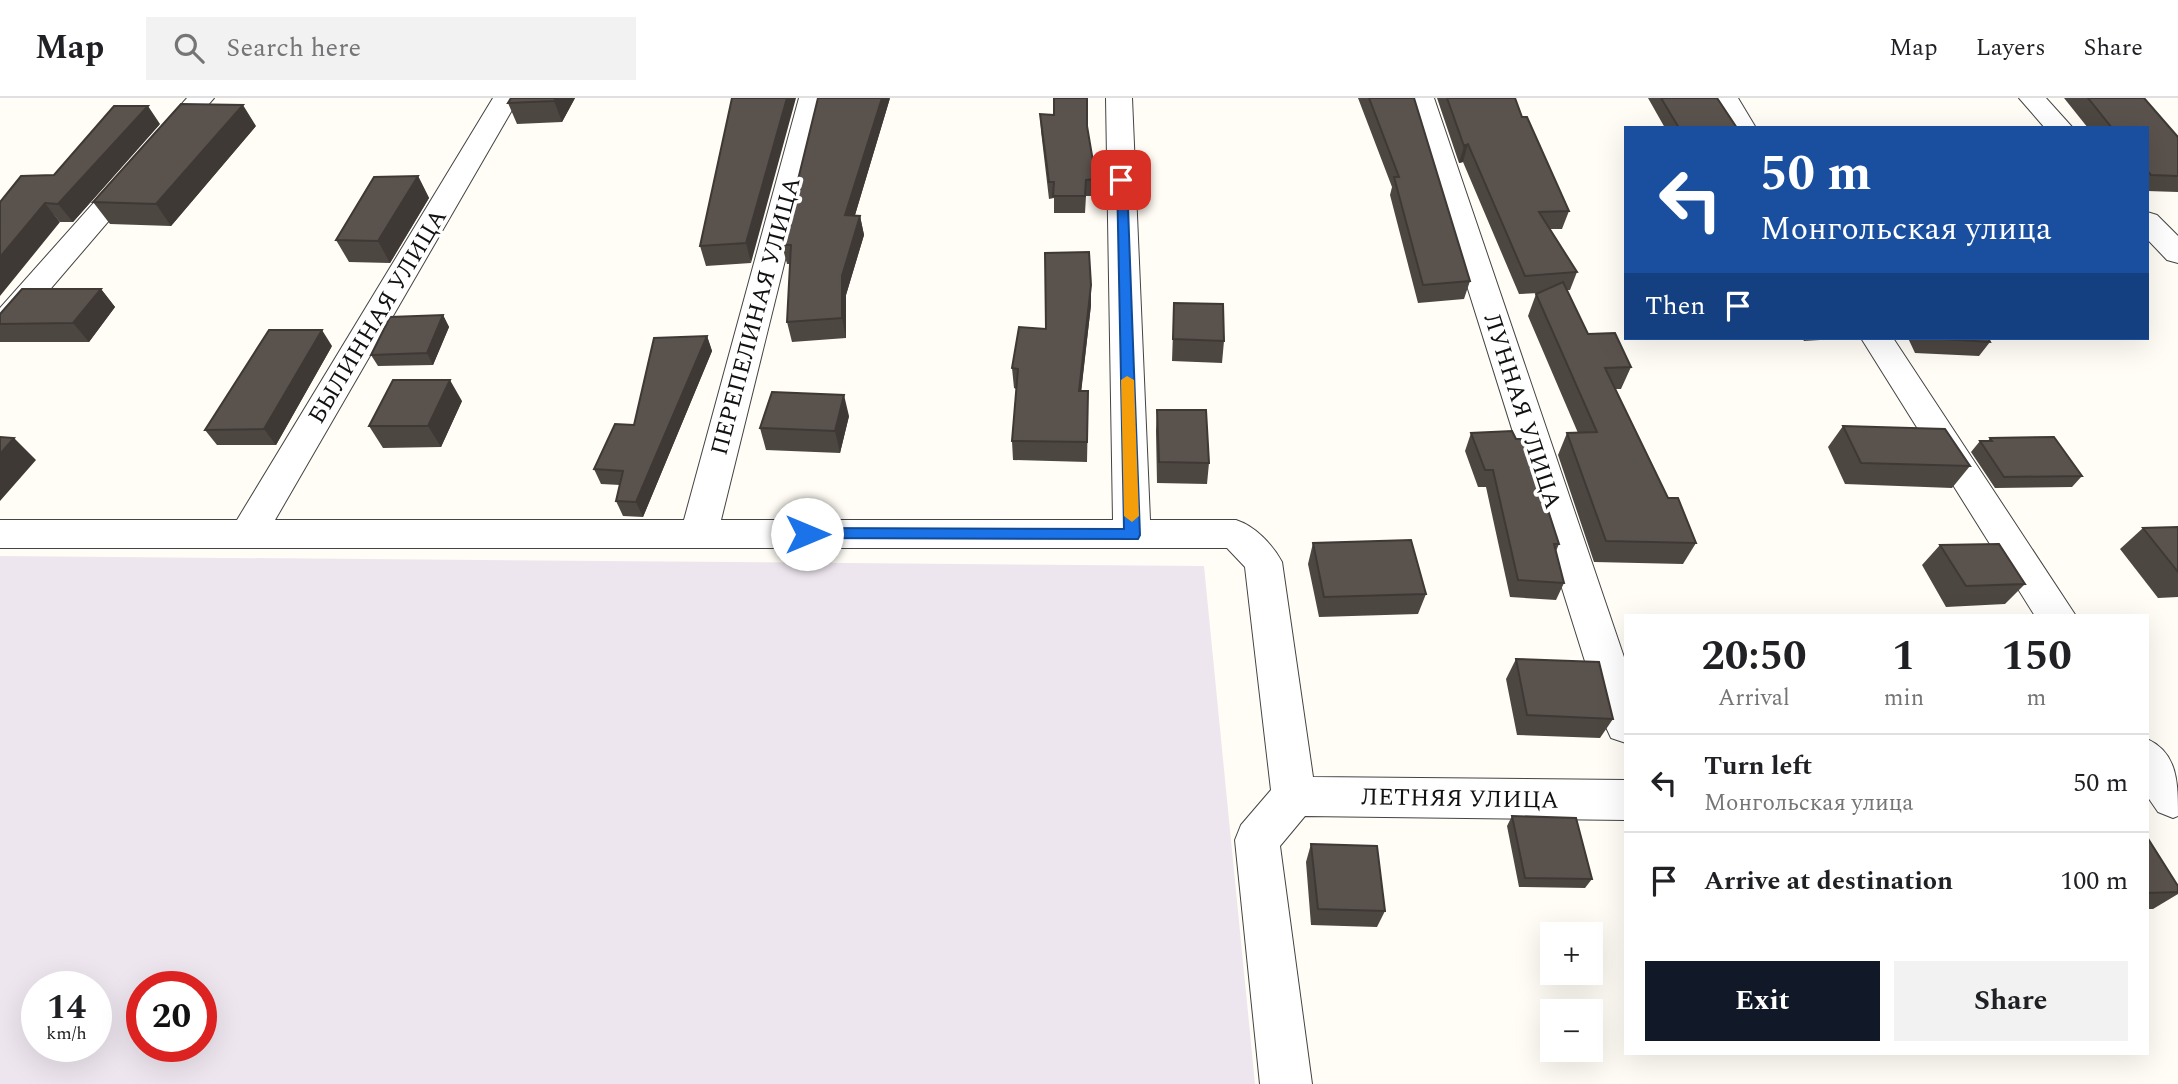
<!DOCTYPE html>
<html lang="en">
<head>
<meta charset="utf-8">
<style>
	body { margin:0; font-family:Spectral,serif; background:#f2f2f2; color:#202124; height:100vh; display:flex; flex-direction:column; font-size:26px; white-space:nowrap }
	* { box-sizing:border-box; margin:0 }
	p { font-size:23px; color:#757577 }
	.icon { flex:none; width:38px; height:38px; fill:none; stroke:currentColor; stroke-width:2; stroke-linecap:round; stroke-linejoin:round }
	.map { position:relative; flex:1; overflow:hidden }
	.panel { position:absolute; left:1624px; top:516px; width:525px; height:441px; display:flex; flex-direction:column; background:#fff; border-radius:0px; box-shadow:0 7px 28px #0002 }
	.panel>* { flex:none }
	.guide { position:absolute; left:1624px; top:28px; width:525px; height:214px; border-radius:0px; box-shadow:0 7px 28px #0002; background:#1a4fa0; color:#fff; overflow:hidden }
	.buttons { position:absolute; left:1540px; top:824px; display:grid; gap:14px }
	.buttons a { display:grid; place-items:center; width:63px; height:63px; border-radius:0px; background:#fff; box-shadow:0 7px 28px #0002; font-size:35px }
	.speed { position:absolute; left:21px; top:873px; display:flex; gap:14px; font-size:35px; font-weight:700; text-align:center }
	.speed>* { display:grid; place-content:center; width:91px; height:91px; border-radius:50%; background:#fff; box-shadow:0 7px 28px #0002; line-height:1 }
	.speed small { font-size:18px; font-weight:400 }
	.speed .limit { border:10px solid #d22; background:#fff; color:#111 }
	.pin { position:absolute; display:grid; place-items:center; width:60px; height:60px; color:#fff; margin:-30px; border-radius:14px; box-shadow:0 4px 10px #0006 }
	.me { position:absolute; width:77px; margin:-38px; rotate:90deg; stroke-linejoin:round; filter:drop-shadow(0 0 5px #0008) }
	.turn { display:flex; align-items:center; gap:24px; height:147px; padding:0 21px; font-size:32px }
	.turn .icon { width:91px; height:91px; stroke-width:2.5 }
	.turn b { display:block; font-size:49px; line-height:60px }
	.then { display:flex; align-items:center; height:66px; padding:0 21px; background:#0003; gap:14px; font-size:26px }
	.eta { display:flex; justify-content:space-evenly; align-items:center; height:119px; text-align:center }
	.eta b { font-size:42px; font-weight:700; line-height:49px }
	.action { display:flex; gap:14px; margin-top:auto; padding:14px 21px }
	.action a { flex:1; height:80px; border-radius:0px; background:#111827; color:#fff; font-size:28px; font-weight:700; line-height:80px; text-align:center }
	.action a+a { background:#f2f2f2; color:#202124 }
	ul { padding:0; list-style:none }
	li { display:flex; align-items:center; gap:21px; height:98px; padding:0 21px; border-top:2px solid #e0e0e0 }
	li div { flex:1 }
	li b { display:block; font-size:26px }
	li em { font-style:normal }
	header { display:flex; align-items:center; gap:42px; box-sizing:border-box; height:98px; padding:0 35px; background:#fff; border-bottom:2px solid #e0e0e0 }
	header strong { font-size:33px }
	nav { display:flex; gap:38px; margin-inline-start:auto; font-size:24px }
	.search { width:490px; height:63px; background:#f2f2f2; display:flex; align-items:center; gap:18px; box-sizing:border-box; padding:0 24px; border-radius:0px; color:#757577; font-size:26px }
	.map>svg:first-child { display:block }
	.industrial { fill:#eee6ef; fill-rule:evenodd }
	.lines { fill:none; stroke-linecap:round; stroke-linejoin:round }
	.minor-casing { stroke:#444; stroke-width:2 }
	.minor { fill:#fff; fill-rule:evenodd }
	.wall { fill:#4d4742 }
	.shaded-wall { fill:#3f3936 }
	.building { fill:#5a524d; stroke:#3f3936; stroke-width:2 }
	.route { fill:#1a73e8; stroke:#114b97; stroke-width:2 }
	.slow { fill:#f59e0b }
	.labels { text-anchor:middle; stroke-width:7; stroke-linejoin:round; paint-order:stroke }
	.street-label { font-size:24px; fill:#111; stroke:#fff }
</style>
</head>
<body>
<header>
<strong>Map</strong>
<div class="search"><svg class="icon" aria-label="search" viewBox="0 0 24 24"><circle cx="10" cy="10" r="6"/><path d="M15 15l6 6"/></svg>Search here</div>
<nav><a>Map</a><a>Layers</a><a>Share</a></nav>
</header>
<div class="map">
<svg width="2178" height="986" viewBox="0 0 2178 986">
	<rect width="100%" height="100%" fill="#fffdf5"/>
	<!-- industrial -->
	<path class="industrial" d="M 0,458 L 1204,468 L 1255,986 L 0,986 ZM 37,889 L 96,889 L 96,948 L 37,948 ZM 142,889 L 201,889 L 201,948 L 142,948 Z"/>
	<g class="lines">
		<!-- minor casing -->
		<g class="minor-casing">
			<path id="minor" d="M 187,0 L 214,0 L 11,237 L 0,240 L 0,210 Z
				M 493,0 L 519,0 L 275,422 L 684,422 L 799,0 L 825,0 L 721,422 L 1113,422 L 1106,0 L 1132,0 L 1150,422 L 1236,422 C 1255,428 1272,446 1282,464 L 1313,679 L 1626,682 L 1626,722 L 1305,718 L 1280,748 L 1312,986 L 1260,986 L 1235,742 L 1241,727 L 1271,692 L 1245,469 L 1227,450 L 0,450 L 0,422 L 237,422 Z
				M 1408,0 L 1434,0 L 1626,565 L 1626,645 L 1611,640 L 1605,627 Z
				M 1712,0 L 1738,0 L 1756,30 L 1730,30 Z
				M 2019,0 L 2046,0 L 2073,30 L 2045,30 Z
				M 2147,114 L 2157,117 L 2178,138 L 2178,165 L 2167,162 L 2147,141 Z
				M 1861,240 L 1893,240 L 2076,518 L 2035,518 Z
				M 2147,641 C 2178,655 2178,685 2178,718 L 2173,720 L 2158,714 L 2147,698 Z"/>
		</g>
		<!-- minor -->
		<use href="#minor" class="minor"/>
	</g>
	<!-- wall -->
	<path class="wall" d="M 575,0 L 562,24 L 517,26 L 508,5 Z
		M 732,0 L 751,165 L 706,168 L 700,148 Z
		M 890,0 L 855,117 L 860,118 L 864,137 L 846,197 L 846,240 L 792,244 L 787,224 L 790,166 L 787,166 L 782,147 Z
		M 1358,0 L 1414,0 L 1470,183 L 1464,201 L 1418,205 L 1390,97 L 1392,89 Z
		M 1437,0 L 1515,0 L 1522,19 L 1569,113 L 1562,131 L 1550,131 L 1577,174 L 1570,192 L 1567,192 L 1588,236 L 1631,269 L 1621,291 L 1615,291 L 1668,400 L 1696,445 L 1683,466 L 1594,464 L 1558,357 L 1567,335 L 1578,335 L 1528,218 L 1536,196 L 1539,195 L 1519,196 L 1463,64 L 1459,65 Z
		M 1648,0 L 1717,0 L 1737,30 L 1665,30 Z
		M 2064,0 L 2144,0 L 2178,39 L 2178,94 L 2147,93 L 2147,30 L 2088,30 Z
		M 1040,16 L 1087,30 L 1096,81 L 1096,98 L 1086,98 L 1085,115 L 1054,115 L 1054,100 L 1049,101 L 1041,33 Z
		M 160,26 L 73,124 L 60,124 L 21,78 L 54,77 Z
		M 256,28 L 171,128 L 110,126 L 93,104 Z
		M 418,78 L 429,100 L 390,165 L 349,164 L 336,142 Z
		M 1091,187 L 1091,207 L 1081,293 L 1088,313 L 1087,364 L 1013,362 L 1012,343 L 1016,291 L 1014,290 L 1012,270 L 1046,231 Z
		M 101,191 L 115,209 L 89,244 L 0,244 L 0,216 Z
		M 1174,205 L 1224,243 L 1222,265 L 1172,263 Z
		M 443,217 L 449,229 L 433,267 L 378,268 L 371,257 Z
		M 707,238 L 712,253 L 643,419 L 623,418 L 616,403 L 620,387 L 601,386 L 594,371 L 634,327 Z
		M 1802,240 L 1852,240 L 1804,243 Z
		M 1908,240 L 1988,240 L 1990,244 L 1979,258 L 1915,255 Z
		M 332,248 L 276,347 L 217,347 L 205,332 Z
		M 462,303 L 441,349 L 383,350 L 369,328 Z
		M 1157,312 L 1209,365 L 1207,386 L 1157,385 L 1156,333 Z
		M 849,318 L 840,355 L 766,352 L 760,330 Z
		M 1843,328 L 1970,368 L 1952,390 L 1845,386 L 1828,349 Z
		M 1471,335 L 1559,446 L 1556,453 L 1564,485 L 1556,502 L 1510,499 L 1486,389 L 1478,389 L 1465,353 Z
		M 1990,340 L 2082,378 L 2072,389 L 1995,390 L 1971,354 L 1980,343 L 1988,343 Z
		M 2178,429 L 2178,499 L 2158,500 L 2120,451 L 2143,430 Z
		M 1313,445 L 1426,496 L 1418,516 L 1319,519 L 1308,466 Z
		M 1940,447 L 2025,486 L 2005,506 L 1946,509 L 1922,467 Z
		M 1516,561 L 1613,621 L 1600,640 L 1517,637 L 1506,581 Z
		M 1512,718 L 1592,781 L 1585,790 L 1519,789 L 1507,728 Z
		M 2147,739 L 2178,788 L 2178,796 L 2153,811 L 2147,811 Z
		M 1311,746 L 1385,813 L 1377,829 L 1311,827 L 1306,764 Z"/>
	<!-- shaded-wall -->
	<path class="shaded-wall" d="M 556,0 L 575,0 L 562,24 L 554,3 Z
		M 787,0 L 796,0 L 751,165 L 746,145 Z
		M 882,0 L 890,0 L 849,137 L 845,117 Z
		M 243,7 L 256,28 L 171,128 L 156,106 Z
		M 148,8 L 160,26 L 73,124 L 58,106 Z
		M 1468,46 L 1463,64 L 1459,65 L 1464,48 Z
		M 418,78 L 429,100 L 390,165 L 378,143 Z
		M 45,105 L 60,124 L 0,198 L 0,159 Z
		M 860,118 L 864,137 L 846,197 L 846,240 L 842,220 L 842,178 Z
		M 1091,187 L 1091,207 L 1079,313 L 1079,293 Z
		M 101,191 L 115,209 L 89,244 L 73,225 Z
		M 443,217 L 449,229 L 433,267 L 427,255 Z
		M 322,232 L 332,248 L 276,347 L 264,331 Z
		M 707,238 L 712,253 L 643,419 L 636,404 Z
		M 450,282 L 462,303 L 441,349 L 428,328 Z
		M 844,297 L 849,318 L 840,355 L 835,333 Z
		M 14,340 L 36,362 L 0,403 L 0,356 Z"/>
	<!-- building -->
	<path class="building" d="M 511,0 L 556,0 L 554,3 L 508,5 Z
		M 732,0 L 787,0 L 746,145 L 700,148 Z
		M 818,0 L 882,0 L 845,117 L 860,118 L 842,178 L 842,220 L 787,224 L 791,147 L 782,147 Z
		M 1054,0 L 1087,0 L 1087,28 L 1096,81 L 1086,82 L 1085,98 L 1053,98 L 1054,84 L 1049,84 L 1040,16 L 1054,17 Z
		M 1369,0 L 1414,0 L 1470,183 L 1423,187 L 1394,79 L 1399,79 Z
		M 1447,0 L 1515,0 L 1522,19 L 1527,19 L 1569,113 L 1539,114 L 1577,174 L 1525,178 L 1468,46 L 1464,48 Z
		M 1661,0 L 1717,0 L 1737,30 L 1679,30 Z
		M 2088,0 L 2144,0 L 2178,39 L 2178,78 L 2151,77 L 2147,72 L 2147,30 L 2112,30 Z
		M 181,6 L 243,7 L 156,106 L 93,104 Z
		M 114,8 L 148,8 L 58,106 L 45,105 L 0,159 L 0,104 L 21,78 L 54,77 Z
		M 418,78 L 378,143 L 336,142 L 374,79 Z
		M 1089,154 L 1091,187 L 1079,293 L 1088,293 L 1087,344 L 1012,343 L 1018,271 L 1012,270 L 1019,229 L 1046,231 L 1045,155 Z
		M 1563,184 L 1588,236 L 1615,235 L 1631,269 L 1605,270 L 1668,400 L 1678,400 L 1696,445 L 1606,443 L 1567,335 L 1597,334 L 1536,196 Z
		M 22,191 L 101,191 L 73,225 L 0,226 L 0,216 Z
		M 1174,205 L 1223,206 L 1224,243 L 1173,241 Z
		M 443,217 L 427,255 L 371,257 L 390,219 Z
		M 269,232 L 322,232 L 264,331 L 205,332 Z
		M 707,238 L 636,404 L 616,403 L 623,373 L 594,371 L 615,326 L 634,327 L 654,240 Z
		M 1925,240 L 1988,240 L 1990,244 L 1926,240 Z
		M 393,282 L 450,282 L 428,328 L 369,328 Z
		M 772,294 L 844,297 L 835,333 L 760,330 Z
		M 1157,312 L 1206,312 L 1209,365 L 1159,364 Z
		M 1843,328 L 1945,331 L 1970,368 L 1861,365 Z
		M 1512,333 L 1516,341 L 1525,341 L 1559,446 L 1554,446 L 1564,485 L 1518,482 L 1493,372 L 1485,372 L 1471,335 Z
		M 0,339 L 14,340 L 0,356 Z
		M 2054,339 L 2082,378 L 2004,379 L 1980,343 L 1992,343 L 1990,340 Z
		M 2178,429 L 2178,474 L 2143,430 Z
		M 1411,442 L 1426,496 L 1324,499 L 1313,445 Z
		M 1999,446 L 2025,486 L 1966,488 L 1940,447 Z
		M 1516,561 L 1599,564 L 1613,621 L 1527,617 Z
		M 1512,718 L 1576,720 L 1592,781 L 1525,780 Z
		M 2147,739 L 2178,788 L 2178,794 L 2147,795 Z
		M 1311,746 L 1377,748 L 1385,813 L 1318,811 Z"/>
	<!-- route -->
	<path class="route" d="M 1117,79 L 1127,82 L 1140,437 L 1138,441 L 802,440 L 799,436 L 807,430 L 1124,431 Z"/>
	<!-- slow -->
	<path class="slow" d="M 1127,278 L 1134,282 L 1139,418 L 1132,424 L 1124,418 L 1121,282 Z"/>
	<g class="labels">
		<!-- street labels -->
		<g class="street-label">
			<text transform="translate(377 218) rotate(-59)" y="8">БЫЛИННАЯ УЛИЦА</text>
			<text transform="translate(755 218) rotate(-75)" y="8">ПЕРЕПЕЛИНАЯ УЛИЦА</text>
			<text transform="translate(1523 313) rotate(72)" y="8">ЛУННАЯ УЛИЦА</text>
			<text transform="translate(1460 700) rotate(1)" y="8">ЛЕТНЯЯ УЛИЦА</text>
		</g>
	</g>
</svg>
<div class="buttons">
<a>+</a>
<a>−</a>
</div>
<div class="speed"><div>14<small>km/h</small></div><div class="limit">20</div></div>
<div class="pin" style="left:1121px;top:82px;background:#d93025"><svg class="icon" aria-label="arrive" viewBox="0 0 24 24"><path d="M6 21V4h12l-3 4 3 4H6"/></svg></div>
<svg class="me" style="left:807px;top:436px" viewBox="-20 -20 40 40"><circle r="19" fill="#fff"/><path d="M0-13L10 11 0 6-10 11z" fill="#1a73e8"/></svg>
<div class="guide">
<div class="turn"><svg class="icon" aria-label="left" viewBox="0 0 24 24"><path d="M17 20v-9H6M10 6l-5 5 5 5"/></svg><div><b>50 m</b>Монгольская улица</div></div>
<div class="then">Then<svg class="icon" aria-label="arrive" viewBox="0 0 24 24"><path d="M6 21V4h12l-3 4 3 4H6"/></svg></div>
</div>
<section class="panel">
<div class="eta">
<div><b>20:50</b><p>Arrival</p></div>
<div><b>1</b><p>min</p></div>
<div><b>150</b><p>m</p></div>
</div>
<ul>
<li><svg class="icon" aria-label="left" viewBox="0 0 24 24"><path d="M17 20v-9H6M10 6l-5 5 5 5"/></svg><div><b>Turn left</b><p>Монгольская улица</p></div><em>50 m</em></li>
<li><svg class="icon" aria-label="arrive" viewBox="0 0 24 24"><path d="M6 21V4h12l-3 4 3 4H6"/></svg><div><b>Arrive at destination</b></div><em>100 m</em></li>
</ul>
<div class="action"><a>Exit</a><a>Share</a></div>
</section>
</div>
</body>
</html>
